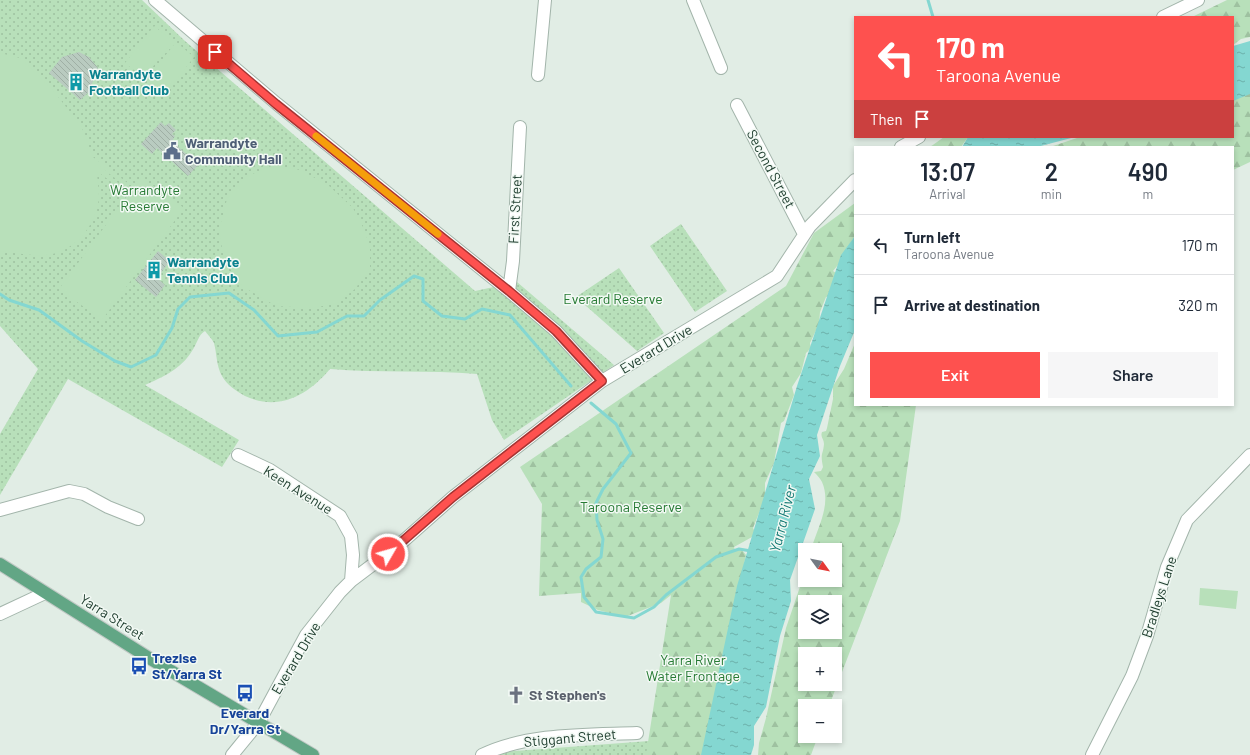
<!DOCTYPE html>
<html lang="en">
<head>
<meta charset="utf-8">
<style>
	body { margin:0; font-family:Barlow,sans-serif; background:#f6f6f7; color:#1f2937; height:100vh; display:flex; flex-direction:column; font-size:15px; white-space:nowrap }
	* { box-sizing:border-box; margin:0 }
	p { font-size:13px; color:#747a83 }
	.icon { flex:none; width:22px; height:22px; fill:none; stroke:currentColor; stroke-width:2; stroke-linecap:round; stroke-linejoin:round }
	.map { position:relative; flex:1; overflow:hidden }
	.sheet { position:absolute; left:854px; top:146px; width:380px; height:260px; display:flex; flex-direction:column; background:#fff; border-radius:0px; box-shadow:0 2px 6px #0003 }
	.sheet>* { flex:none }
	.top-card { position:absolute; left:854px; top:16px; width:380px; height:122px; border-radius:0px; box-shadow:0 2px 6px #0003; background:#fe514f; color:#fff; overflow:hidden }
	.needle { width:26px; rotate:123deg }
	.fabs { position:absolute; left:798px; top:543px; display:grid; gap:8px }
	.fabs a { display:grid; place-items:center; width:44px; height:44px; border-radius:0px; background:#fff; box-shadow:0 2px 6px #0003; font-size:20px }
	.pin { position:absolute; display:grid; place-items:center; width:34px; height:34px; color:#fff; margin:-17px; border-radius:8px; box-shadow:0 2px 6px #0006 }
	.me { position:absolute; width:44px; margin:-22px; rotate:52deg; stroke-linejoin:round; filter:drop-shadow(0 0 3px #0008) }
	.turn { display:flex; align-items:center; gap:14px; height:84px; padding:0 16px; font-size:18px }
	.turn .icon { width:52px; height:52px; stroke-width:2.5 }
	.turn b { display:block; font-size:28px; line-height:34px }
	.then { display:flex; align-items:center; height:38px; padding:0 16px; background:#0003; gap:8px; font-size:15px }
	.eta { display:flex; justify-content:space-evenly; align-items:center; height:68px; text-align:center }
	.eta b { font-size:24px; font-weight:600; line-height:28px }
	.cta { display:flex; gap:8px; margin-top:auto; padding:8px 16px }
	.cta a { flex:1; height:46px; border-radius:0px; background:#fe514f; color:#fff; font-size:16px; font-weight:600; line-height:46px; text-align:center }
	.cta a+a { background:#f6f6f7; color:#1f2937 }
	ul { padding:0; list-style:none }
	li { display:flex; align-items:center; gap:12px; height:60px; padding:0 16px; border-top:1px solid #e0e1e3 }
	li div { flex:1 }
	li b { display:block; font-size:15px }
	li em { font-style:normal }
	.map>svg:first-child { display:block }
	.green { fill:url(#green-dots) }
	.forest { fill:url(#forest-firs); fill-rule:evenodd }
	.pitch { fill:#b8e0ba }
	.water { fill:url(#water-ripples) }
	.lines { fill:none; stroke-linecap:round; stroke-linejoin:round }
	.stream { stroke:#84d7d1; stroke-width:3 }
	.building { fill:url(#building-back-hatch) }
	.minor-casing { stroke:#a3b5ab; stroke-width:14 }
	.major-casing { stroke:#c1c9c5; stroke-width:14 }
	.minor { stroke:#fff; stroke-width:12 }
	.major { stroke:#62a685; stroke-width:12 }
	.route-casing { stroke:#a53533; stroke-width:10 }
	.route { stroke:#fe514f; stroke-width:7 }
	.slow { stroke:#f59e0b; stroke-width:7 }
	.labels { text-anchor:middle; stroke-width:3; stroke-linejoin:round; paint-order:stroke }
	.culture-label { font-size:14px; font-weight:bold; fill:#0d838f; stroke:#f2f9f4; text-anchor:start }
	.service-label { font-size:14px; font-weight:bold; fill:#4e5e75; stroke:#f2f9f4; text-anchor:start }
	.street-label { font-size:14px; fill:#203f30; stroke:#f2f9f4 }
	.park-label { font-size:14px; fill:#267a33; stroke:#f2f9f4 }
	.transit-label { font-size:14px; font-weight:bold; fill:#164399; stroke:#f2f9f4; text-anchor:start }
	.worship-label { font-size:14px; font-weight:bold; fill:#5b616d; stroke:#f2f9f4; text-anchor:start }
	.water-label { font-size:15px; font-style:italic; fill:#157b75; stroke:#f2f9f4 }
</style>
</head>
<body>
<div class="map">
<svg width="1250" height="755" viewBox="0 0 1250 755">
	<defs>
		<pattern id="green-dots" width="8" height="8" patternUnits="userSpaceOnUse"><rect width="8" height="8" fill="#b8e0ba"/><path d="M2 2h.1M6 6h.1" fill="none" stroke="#9ec1a0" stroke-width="1.8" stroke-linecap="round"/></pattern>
		<pattern id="forest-firs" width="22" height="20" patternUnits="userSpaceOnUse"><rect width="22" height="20" fill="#b8e0ba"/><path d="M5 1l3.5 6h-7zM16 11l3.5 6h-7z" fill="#9ec1a0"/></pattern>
		<pattern id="water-ripples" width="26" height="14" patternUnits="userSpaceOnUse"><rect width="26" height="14" fill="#84d7d1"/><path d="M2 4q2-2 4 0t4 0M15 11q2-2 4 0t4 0" fill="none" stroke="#6cb0aa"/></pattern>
		<pattern id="building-back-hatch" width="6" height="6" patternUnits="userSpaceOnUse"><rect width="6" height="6" fill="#b9cbc0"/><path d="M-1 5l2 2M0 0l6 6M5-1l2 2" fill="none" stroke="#9fafa5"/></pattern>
	</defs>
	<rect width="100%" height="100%" fill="#e1ede5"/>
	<!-- green -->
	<path class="green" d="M 0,0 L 142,0 L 185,41 L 475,291 L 517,282 L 614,365 L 504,440 L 492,420 L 477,374 C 428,370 379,373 330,369 C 308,395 279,412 245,396 C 236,391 227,385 222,376 C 216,365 217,354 214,343 C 212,339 208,335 205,331 C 198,335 197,344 192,351 C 181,369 163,377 145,385 L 239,440 L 222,467 L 68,379 L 0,495 L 0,434 L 38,369 L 0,326 Z
		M 681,224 L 727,291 L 695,312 L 650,246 Z
		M 619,268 L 664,333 L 637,351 L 576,297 Z
		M 649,741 L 647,755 L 497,755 L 501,752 Z"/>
	<!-- forest -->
	<path class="forest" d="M 1227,0 L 1250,0 L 1250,37 L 1241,39 L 1233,45 L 1233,17 L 1192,17 Z
		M 1250,83 L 1250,162 L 1233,170 L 1233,147 L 1050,147 L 1080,137 L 1233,137 L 1233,90 Z
		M 944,137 L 968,137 L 961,147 L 930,147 Z
		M 855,203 L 855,236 L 846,250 L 843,259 L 833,271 L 836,273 L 829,296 L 826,297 L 820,312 L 819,324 L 810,343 L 811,348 L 806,353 L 801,373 L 792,387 L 794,395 L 784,421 L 781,423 L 774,463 L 765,483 L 765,498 L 753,528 L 755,532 L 752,537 L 734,547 L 735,550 L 742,550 L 746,555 L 703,755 L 646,755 L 671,595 L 661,603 L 625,617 L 598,610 L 581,602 L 581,593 L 539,596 L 542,504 L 520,467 L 786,286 L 814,233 Z
		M 855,343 L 855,405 L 916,405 L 900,521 L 829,706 L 805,706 L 805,736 L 818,736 L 811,755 L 758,755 L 759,743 L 766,718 L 786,628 L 805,572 L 805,580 L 835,580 L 835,550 L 811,550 C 817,528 832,505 822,482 C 820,478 817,475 814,472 L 821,471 L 823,467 C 820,453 823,455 824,444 C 824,439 820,437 822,432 L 826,431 L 827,428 L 833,399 L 833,386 L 844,369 ZM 805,602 L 835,602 L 835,632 L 805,632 ZM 805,654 L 835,654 L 835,684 L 805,684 Z"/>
	<!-- pitch -->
	<path class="pitch" d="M 154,26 L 173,41 L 144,78 L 125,63 Z
		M 176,42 L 194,57 L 165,95 L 146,80 Z
		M 0,53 L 20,58 L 53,90 L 82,128 L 93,157 L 129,184 L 127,187 L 95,163 L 96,166 L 125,188 L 123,191 L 97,171 C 97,179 99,188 99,196 C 98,223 75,253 46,255 C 31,256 15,253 0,251 Z
		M 274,165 L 300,170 L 328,185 L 353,208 L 365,231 L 370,249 L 370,268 L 355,289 L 336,304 L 310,308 L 276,306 L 242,286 L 224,260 L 219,230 L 227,199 L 245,177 Z
		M 141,177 L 184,208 L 102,320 L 59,289 Z
		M 1200,588 L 1238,591 L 1236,609 L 1199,605 Z"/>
	<!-- water -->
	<path class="water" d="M 1250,41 L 1250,94 L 1233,101 L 1233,46 Z
		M 968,137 L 1075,137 L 1037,147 L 962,147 Z
		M 855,236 L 855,330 L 840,366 L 817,435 L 820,456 L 809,479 L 815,509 L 790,580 L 791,601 L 780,636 L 766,707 L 754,726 L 754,745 L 751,755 L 701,755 L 737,586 L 797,386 L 841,255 Z"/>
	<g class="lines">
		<!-- stream -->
		<path class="stream" d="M 928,0 L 933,17
			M 0,294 L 9,300 L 39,310 L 82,341 L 115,361 L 131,367 L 156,355 L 172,328 L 178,309 L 190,297 L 229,293 L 254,310 L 278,336 L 317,332 L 347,316 L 364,316 L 380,300 L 414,276 L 423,279 L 423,301 L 442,316 L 465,319 L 482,309 L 510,315 L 571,386
			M 591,403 L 616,424 L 631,453 L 603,489 L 596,503 L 597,520 L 603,539 L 601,557 L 586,569 L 581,577 L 584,597 L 596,612 L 634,618 L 654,607 L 666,595 L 716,557 L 739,549 L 751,551"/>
	</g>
	<!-- building -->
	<path class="building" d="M 79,52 L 89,57 L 98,68 L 89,92 L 80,100 L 49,73 L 62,57 Z
		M 161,122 L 165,126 L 169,123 L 176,130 L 172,134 L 175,136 L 172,141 L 198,165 L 188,176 L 157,148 L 152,154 L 141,144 Z
		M 158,251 L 170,261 L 157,278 L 165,285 L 156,297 L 135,280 Z"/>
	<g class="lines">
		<!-- minor casing -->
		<g class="minor-casing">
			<path id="minor" d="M 155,0 L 277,104 L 509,291 L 556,331 L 602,381
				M 693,0 L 721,68
				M 1163,17 L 1198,0
				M 538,75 L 545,0
				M 737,105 L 804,234
				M 901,147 L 919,137
				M 509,291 L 513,261 L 520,127
				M 238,455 L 270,470 L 340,516 L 351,536 L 353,555 L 351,581
				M 0,510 L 69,491 L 84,494 L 108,507 L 138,519
				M 0,614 L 45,593
				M 232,755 L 259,722 L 306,635 L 340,592 L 351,581 L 400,544 L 453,497 L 602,381 L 777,276 L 810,226 L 855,180
				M 482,755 C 527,733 587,735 637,733
				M 1092,755 L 1132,676 L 1147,636 L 1167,567 L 1187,520 L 1250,455"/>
		</g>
		<!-- major casing -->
		<g class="major-casing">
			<path id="major" d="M 0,564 L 149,658 L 313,755"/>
		</g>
		<!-- minor -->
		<use href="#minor" class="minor"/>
		<!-- major -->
		<use href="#major" class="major"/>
	</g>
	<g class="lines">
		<!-- route casing -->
		<g class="route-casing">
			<path id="route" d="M 215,52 L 276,104 L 509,291 L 556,331 L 602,381 L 453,497 L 388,554"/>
		</g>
		<!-- route -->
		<use href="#route" class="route"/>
		<!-- slow -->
		<path class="slow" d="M 316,136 L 438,234"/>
	</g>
	<!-- icons -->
	<defs>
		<g id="building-bare" transform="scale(1.38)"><path d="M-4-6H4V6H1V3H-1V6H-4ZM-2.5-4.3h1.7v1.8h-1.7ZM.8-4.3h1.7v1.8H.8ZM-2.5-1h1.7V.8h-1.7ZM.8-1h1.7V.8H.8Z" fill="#0f9aa8" stroke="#f2f9f4" stroke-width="2.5" paint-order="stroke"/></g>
		<g id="civic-bare" transform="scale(1.38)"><path d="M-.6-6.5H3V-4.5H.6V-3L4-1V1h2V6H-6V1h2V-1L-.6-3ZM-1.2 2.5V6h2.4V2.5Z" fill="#5c6f8a" stroke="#f2f9f4" stroke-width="2.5" paint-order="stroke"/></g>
		<g id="bus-bare" transform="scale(1.38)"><path d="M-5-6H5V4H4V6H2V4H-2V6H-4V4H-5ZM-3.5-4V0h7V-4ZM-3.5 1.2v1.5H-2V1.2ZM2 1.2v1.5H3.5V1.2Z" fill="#1a4fb4" stroke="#f2f9f4" stroke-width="2.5" paint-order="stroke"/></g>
		<g id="church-bare" transform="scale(1.38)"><path d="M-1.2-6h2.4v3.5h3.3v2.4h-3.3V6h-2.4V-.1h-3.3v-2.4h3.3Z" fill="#6b7280" stroke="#f2f9f4" stroke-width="2.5" paint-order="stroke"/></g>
	</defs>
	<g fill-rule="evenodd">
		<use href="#building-bare" x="76" y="82"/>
		<use href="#civic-bare" x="172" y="151"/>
		<use href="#building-bare" x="154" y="270"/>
		<use href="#bus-bare" x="139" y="666"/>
		<use href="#bus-bare" x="245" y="693"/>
		<use href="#church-bare" x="516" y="695"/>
	</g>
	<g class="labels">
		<!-- culture labels -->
		<g class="culture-label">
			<text x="89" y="79">Warrandyte<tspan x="89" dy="16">Football Club</tspan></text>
			<text x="167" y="267">Warrandyte<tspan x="167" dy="16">Tennis Club</tspan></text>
		</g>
		<!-- service labels -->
		<g class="service-label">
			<text x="185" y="148">Warrandyte<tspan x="185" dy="16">Community Hall</tspan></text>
		</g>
		<!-- street labels -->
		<g class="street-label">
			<text transform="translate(771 169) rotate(62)" y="5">Second Street</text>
			<text transform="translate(515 209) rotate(-87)" y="5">First Street</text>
			<text transform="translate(656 349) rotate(-31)" y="5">Everard Drive</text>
			<text transform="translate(298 490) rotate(32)" y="5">Keen Avenue</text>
			<text transform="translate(1159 597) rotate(-72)" y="5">Bradleys Lane</text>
			<text transform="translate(112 617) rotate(32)" y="5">Yarra Street</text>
			<text transform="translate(296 658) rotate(-59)" y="5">Everard Drive</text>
			<text transform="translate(570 738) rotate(-5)" y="5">Stiggant Street</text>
		</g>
		<!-- park labels -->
		<g class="park-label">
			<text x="145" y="195">Warrandyte<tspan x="145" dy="16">Reserve</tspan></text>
			<text x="613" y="304">Everard Reserve</text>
			<text x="631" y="512">Taroona Reserve</text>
			<text x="693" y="665">Yarra River<tspan x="693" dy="16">Water Frontage</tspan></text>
		</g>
		<!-- transit labels -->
		<g class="transit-label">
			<text x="152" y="663">Trezise<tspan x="152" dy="16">St/Yarra St</tspan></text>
			<text x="245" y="718" text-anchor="middle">Everard<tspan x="245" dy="16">Dr/Yarra St</tspan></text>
		</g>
		<!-- worship labels -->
		<g class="worship-label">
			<text x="529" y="700">St Stephen's</text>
		</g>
		<!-- water labels -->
		<g class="water-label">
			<text transform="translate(783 519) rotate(-76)" y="5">Yarra River</text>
		</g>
	</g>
</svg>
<div class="fabs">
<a><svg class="needle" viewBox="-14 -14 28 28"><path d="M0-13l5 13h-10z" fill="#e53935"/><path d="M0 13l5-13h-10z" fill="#747a83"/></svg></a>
<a><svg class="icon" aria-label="layers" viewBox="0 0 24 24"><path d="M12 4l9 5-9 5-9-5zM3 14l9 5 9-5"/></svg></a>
<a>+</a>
<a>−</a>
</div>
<div class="pin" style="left:215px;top:52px;background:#d93025"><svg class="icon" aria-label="arrive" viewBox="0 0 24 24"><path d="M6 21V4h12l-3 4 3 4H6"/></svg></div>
<svg class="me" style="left:388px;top:554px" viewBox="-20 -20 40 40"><circle r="17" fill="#fe514f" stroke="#fff" stroke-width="3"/><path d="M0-11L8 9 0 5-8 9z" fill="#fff"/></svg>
<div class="top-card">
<div class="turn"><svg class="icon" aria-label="left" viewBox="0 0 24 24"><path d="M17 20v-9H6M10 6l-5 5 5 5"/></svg><div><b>170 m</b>Taroona Avenue</div></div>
<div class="then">Then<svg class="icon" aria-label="arrive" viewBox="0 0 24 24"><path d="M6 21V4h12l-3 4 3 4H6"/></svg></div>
</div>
<section class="sheet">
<div class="eta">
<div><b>13:07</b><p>Arrival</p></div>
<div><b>2</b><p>min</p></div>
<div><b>490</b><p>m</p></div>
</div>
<ul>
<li><svg class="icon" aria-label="left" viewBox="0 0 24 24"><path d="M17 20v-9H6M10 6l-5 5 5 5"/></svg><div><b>Turn left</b><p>Taroona Avenue</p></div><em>170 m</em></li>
<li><svg class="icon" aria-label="arrive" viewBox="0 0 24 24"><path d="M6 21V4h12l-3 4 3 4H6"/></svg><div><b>Arrive at destination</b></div><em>320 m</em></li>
</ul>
<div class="cta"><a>Exit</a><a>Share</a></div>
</section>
</div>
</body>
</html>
